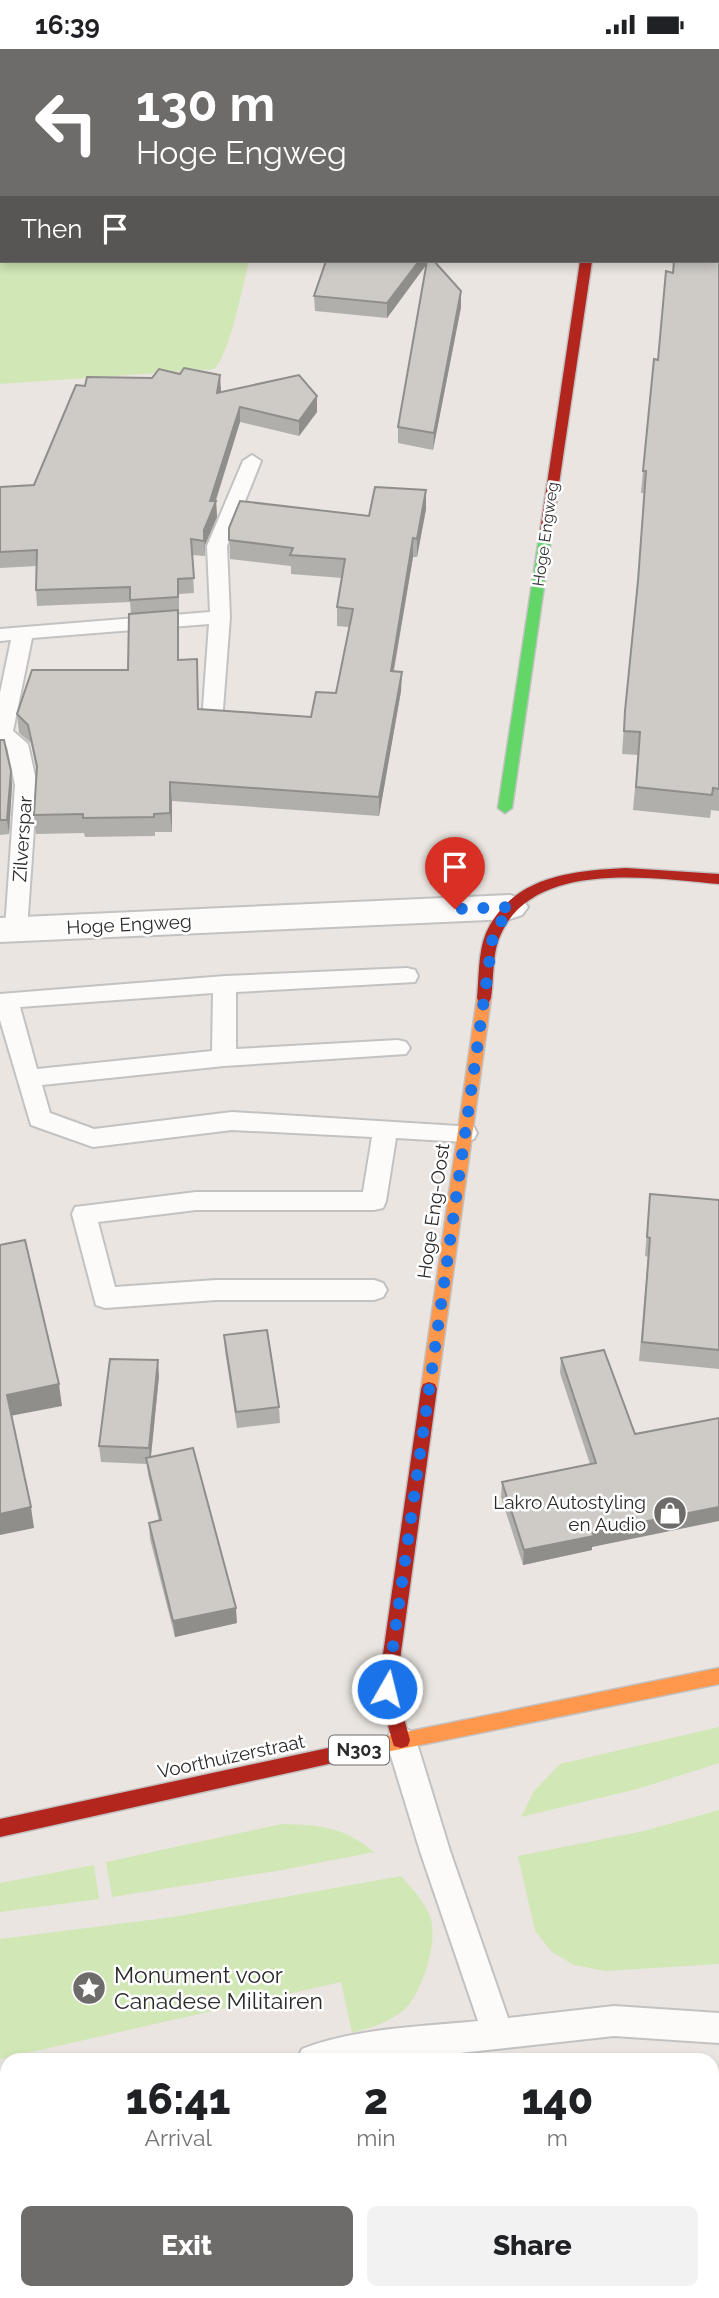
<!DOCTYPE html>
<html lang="en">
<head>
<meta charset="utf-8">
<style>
	body { margin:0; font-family:Raleway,sans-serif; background:#f2f2f2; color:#202124; height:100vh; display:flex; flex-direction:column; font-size:26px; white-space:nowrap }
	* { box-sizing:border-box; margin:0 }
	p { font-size:23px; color:#757577 }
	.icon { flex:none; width:38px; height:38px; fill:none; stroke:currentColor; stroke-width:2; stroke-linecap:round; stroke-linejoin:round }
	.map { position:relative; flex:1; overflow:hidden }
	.details { position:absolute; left:0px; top:2004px; width:719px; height:247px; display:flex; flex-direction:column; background:#fff; border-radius:21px 21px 0 0; box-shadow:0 4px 10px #0003 }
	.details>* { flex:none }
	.hud { position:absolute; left:0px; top:0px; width:719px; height:214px; box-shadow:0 4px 10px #0003; background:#6e6c6a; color:#fff; overflow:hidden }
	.pin { position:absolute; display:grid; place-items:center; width:60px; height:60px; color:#fff; margin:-72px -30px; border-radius:50% 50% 50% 0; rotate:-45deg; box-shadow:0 0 7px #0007 }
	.pin .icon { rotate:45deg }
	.me { position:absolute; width:77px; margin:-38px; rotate:8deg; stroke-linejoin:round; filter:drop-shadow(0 0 5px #0008) }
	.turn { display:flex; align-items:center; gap:24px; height:147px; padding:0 21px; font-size:32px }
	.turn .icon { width:91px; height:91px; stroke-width:2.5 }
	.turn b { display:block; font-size:49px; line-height:60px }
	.then { display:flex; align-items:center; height:66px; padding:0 21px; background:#0003; gap:14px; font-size:26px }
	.eta { display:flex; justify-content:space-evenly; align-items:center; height:119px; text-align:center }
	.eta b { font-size:42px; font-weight:800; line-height:49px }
	.cta { display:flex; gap:14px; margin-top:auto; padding:14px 21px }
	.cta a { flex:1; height:80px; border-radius:10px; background:#6e6c6a; color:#fff; font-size:28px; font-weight:800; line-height:80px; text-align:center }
	.cta a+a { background:#f2f2f2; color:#202124 }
	.status { display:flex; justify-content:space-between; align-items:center; height:49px; padding:0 35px; background:#fff; direction:ltr }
	.status svg { height:19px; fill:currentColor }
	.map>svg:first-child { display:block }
	.green { fill:#d1e7b6 }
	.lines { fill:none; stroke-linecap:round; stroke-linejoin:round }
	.lane-casing { stroke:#c3c2c2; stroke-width:4 }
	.street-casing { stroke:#c3c2c2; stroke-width:4 }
	.fast-casing { stroke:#c3c2c2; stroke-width:3 }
	.slow-casing { stroke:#c3c2c2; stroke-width:3 }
	.jam-casing { stroke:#c3c2c2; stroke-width:3 }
	.lane { fill:#fcfbfa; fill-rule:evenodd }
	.street { fill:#fcfbfa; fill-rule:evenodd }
	.fast { fill:#63d668; fill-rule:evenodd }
	.slow { fill:#ff974d; fill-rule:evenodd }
	.jam { fill:#b3261e; fill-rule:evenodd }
	.wall { fill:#b1afab }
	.shaded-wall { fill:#908e8b }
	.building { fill:#cecbc7; stroke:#908e8b; stroke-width:2 }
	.route { stroke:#1a73e8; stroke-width:12; stroke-dasharray:0 21.6 }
	.labels { text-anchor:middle; stroke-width:5; stroke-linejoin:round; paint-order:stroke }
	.far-street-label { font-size:16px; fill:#2b2b2b; stroke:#fff }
	.shield { fill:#fff; stroke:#6b6b6b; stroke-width:2 }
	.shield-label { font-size:18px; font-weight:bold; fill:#2b2b2b }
	.street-label { font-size:19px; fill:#2b2b2b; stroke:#fff }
	.poi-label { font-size:19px; fill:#2b2b2b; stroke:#fff; text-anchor:end }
	.near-poi-label { font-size:23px; fill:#2b2b2b; stroke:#fff; text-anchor:start }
</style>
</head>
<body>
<div class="status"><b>16:39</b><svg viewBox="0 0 49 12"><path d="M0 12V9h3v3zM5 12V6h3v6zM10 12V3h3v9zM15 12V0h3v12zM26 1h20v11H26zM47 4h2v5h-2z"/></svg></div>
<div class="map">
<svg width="719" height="2249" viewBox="0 0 719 2249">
	<rect width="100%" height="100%" fill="#eae5e0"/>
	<!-- green -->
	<path class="green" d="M 0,0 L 47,2 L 2,2 L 2,212 L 249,212 C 243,236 230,305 214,320 L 0,335 Z
		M 719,1678 L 719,1714 L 641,1739 L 521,1768 L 534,1742 L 560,1715 Z
		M 719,1761 L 719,1915 L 606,1922 L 574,1916 L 552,1903 L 535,1882 L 518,1807 L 644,1782 Z
		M 282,1775 C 321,1776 342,1777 374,1803 L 282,1821 L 112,1848 L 106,1813 Z
		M 94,1816 L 99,1850 L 0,1863 L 0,1834 Z
		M 401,1827 C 412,1839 423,1851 430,1867 C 439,1890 423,1941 406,1959 C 392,1973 370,1979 352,1984 L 341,1933 L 0,2010 L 0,1890 L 173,1868 Z"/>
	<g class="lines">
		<!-- lane casing -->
		<g class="lane-casing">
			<path id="lane" d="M 252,406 L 261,412 L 227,497 L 230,568 L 222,673 L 219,678 L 205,678 L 202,673 L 209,575 L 32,589 L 13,682 L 28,695 L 37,736 L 27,880 L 24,885 L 16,888 L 8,885 L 5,880 L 15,736 L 7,698 L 0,693 L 0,644 L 11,591 L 0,592 L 0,580 L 210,563 L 207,497 L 243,412 Z
				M 407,919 L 415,921 L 418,927 L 415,933 L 236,943 L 236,1000 L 398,991 L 406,993 L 410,999 L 406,1005 L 224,1017 L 42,1036 L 50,1064 L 94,1080 L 232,1063 L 474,1078 L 477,1084 L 474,1090 L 465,1093 L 396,1089 L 386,1152 L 383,1159 L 374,1161 L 196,1161 L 98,1173 L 115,1238 L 216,1231 L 374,1231 L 383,1234 L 387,1241 L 383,1248 L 374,1251 L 216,1251 L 105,1259 L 96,1256 L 72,1165 L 75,1158 L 196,1143 L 363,1143 L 372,1088 L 232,1081 L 93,1098 L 31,1076 L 0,971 L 0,945 L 225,927 ZM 213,944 L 212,1002 L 37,1020 L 20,958 Z
				M 401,1678 L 411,1682 L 416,1691 L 450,1802 L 508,1969 L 614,1957 L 719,1964 L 719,1994 L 614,1987 L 396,2011 L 297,2011 L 302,2000 C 356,1979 420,1978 478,1972 L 420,1802 L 386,1691 L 391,1682 Z
				M 7,2074 L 7,2106 L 0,2109 L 0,2077 Z"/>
		</g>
		<!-- street casing -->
		<g class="street-casing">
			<path id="street" d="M 70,0 L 103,0 L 104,2 L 71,2 Z
				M 607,0 L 631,0 L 606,2 Z
				M 510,846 L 522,850 L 528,858 L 522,866 L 510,870 L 0,893 L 0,869 Z"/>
		</g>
		<!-- fast casing -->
		<g class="fast-casing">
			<path id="fast" d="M 545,485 L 551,489 L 512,759 L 505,764 L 498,759 L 539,489 Z"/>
		</g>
		<!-- slow casing -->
		<g class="slow-casing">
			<path id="slow" d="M 484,944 L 491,949 L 437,1340 L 435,1345 L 423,1345 L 421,1340 L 477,949 Z
				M 719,1619 L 719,1635 L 342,1712 L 335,1710 L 333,1704 L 335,1698 L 342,1696 Z"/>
		</g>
		<!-- jam casing -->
		<g class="jam-casing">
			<path id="jam" d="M 580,212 L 592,212 L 551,489 L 545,493 L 539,489 Z
				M 626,819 L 719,825 L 719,835 C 654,829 534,810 501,885 C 492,903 494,929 491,949 L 489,953 L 479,953 L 477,949 C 479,929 478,903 486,884 C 512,827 571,822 626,819 Z
				M 429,1333 L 435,1335 L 437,1340 L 396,1640 L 410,1691 L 408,1697 L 401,1699 L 394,1697 L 392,1691 L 378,1640 L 421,1340 L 423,1335 Z
				M 342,1696 L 349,1698 L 351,1704 L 349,1710 L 342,1712 L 0,1788 L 0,1770 Z"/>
		</g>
		<!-- lane -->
		<use href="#lane" class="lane"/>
		<!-- street -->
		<use href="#street" class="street"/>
		<!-- fast -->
		<use href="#fast" class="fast"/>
		<!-- slow -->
		<use href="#slow" class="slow"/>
		<!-- jam -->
		<use href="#jam" class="jam"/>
	</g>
	<!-- wall -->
	<path class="wall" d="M 719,72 L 719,762 L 711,761 L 710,769 L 633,761 L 638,706 L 622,705 L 625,662 L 637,545 L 644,444 L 641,444 L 643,422 L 658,311 L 673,224 Z
		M 434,212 L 461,242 L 461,258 L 433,401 L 398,394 L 398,378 L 426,216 L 387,269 L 315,262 L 314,247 Z
		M 220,343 L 317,347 L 317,363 L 299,387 L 240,373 L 216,452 L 217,468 L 205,496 L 205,507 L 192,506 L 194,544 L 179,545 L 179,563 L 178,563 L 179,611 L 197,610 L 198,660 L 311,668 L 336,644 L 349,578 L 337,577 L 337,558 L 342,529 L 291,525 L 291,517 L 230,510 L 229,479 L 369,467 L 426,460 L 417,508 L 413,508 L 394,622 L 401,642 L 379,767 L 172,752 L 172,783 L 155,783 L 155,787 L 85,788 L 84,784 L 36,785 L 34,766 L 37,724 L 31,694 L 19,684 L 17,665 L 128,621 L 131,565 L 130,553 L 37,557 L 36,541 L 37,517 L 0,519 L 0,438 L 34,436 Z
		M 0,691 L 12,736 L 9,785 L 0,786 Z
		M 650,1145 L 719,1151 L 719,1320 L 639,1312 L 648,1208 L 645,1207 Z
		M 224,1286 L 279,1358 L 280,1374 L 237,1379 L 225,1302 Z
		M 561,1309 L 635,1385 L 592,1498 L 592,1501 L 523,1516 L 501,1448 L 502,1433 L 590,1415 L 560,1324 Z
		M 159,1327 L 151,1408 L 237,1574 L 175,1588 L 150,1490 L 149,1474 L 159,1472 L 148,1425 L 147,1415 L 101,1413 L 99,1397 Z
		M 84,2244 L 678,2249 L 85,2249 Z"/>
	<!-- shaded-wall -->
	<path class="shaded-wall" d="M 419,212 L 429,212 L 387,269 L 387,254 Z
		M 461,242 L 461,258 L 433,401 L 434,384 Z
		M 220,326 L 221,341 L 217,359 L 217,344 Z
		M 317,347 L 317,363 L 299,387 L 299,372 Z
		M 240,358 L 240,373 L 214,456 L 216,452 L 217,468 L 205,496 L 205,507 L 204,481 L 210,452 Z
		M 426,441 L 426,460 L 417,508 L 417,490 Z
		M 413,489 L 413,508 L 390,641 L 391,622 Z
		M 178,561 L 179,580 L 179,630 L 178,611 Z
		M 402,623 L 401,642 L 379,767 L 379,748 Z
		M 11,722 L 12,736 L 9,785 L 7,771 Z
		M 170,733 L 172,752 L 172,783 L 170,764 Z
		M 158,1311 L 159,1327 L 150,1415 L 149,1399 Z
		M 59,1335 L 62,1357 L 10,1367 L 7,1346 Z
		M 31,1458 L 34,1479 L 0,1486 L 0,1465 Z
		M 719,1458 L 719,1472 L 592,1498 L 592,1501 L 523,1516 L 524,1501 L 592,1483 Z
		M 236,1559 L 237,1574 L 175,1588 L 173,1572 Z"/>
	<!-- building -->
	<path class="building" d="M 718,72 L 719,72 L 719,740 L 713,739 L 712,746 L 636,738 L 640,683 L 624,682 L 625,662 L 638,532 L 646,422 L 643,422 L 654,310 L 658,311 L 666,222 L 673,224 L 674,212 L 718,212 Z
		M 326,212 L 419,212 L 387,254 L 314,247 Z
		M 427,212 L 434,212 L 461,242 L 434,384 L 398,378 Z
		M 184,319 L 220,326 L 217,344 L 299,326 L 317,347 L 299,372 L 240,358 L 210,452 L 216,452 L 204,481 L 204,492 L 191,490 L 194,529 L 178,530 L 178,548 L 130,551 L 130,538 L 36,541 L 37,501 L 0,503 L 0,438 L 34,436 L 76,336 L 85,337 L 87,328 L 152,329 L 159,320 L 180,325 Z
		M 375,438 L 426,441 L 417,490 L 413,489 L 391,622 L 402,623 L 379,748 L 170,733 L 170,764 L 154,765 L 154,768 L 83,769 L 83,765 L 34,766 L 37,717 L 28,676 L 17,665 L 32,621 L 128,621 L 129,565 L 178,561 L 178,611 L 197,610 L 198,660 L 311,668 L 316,643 L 336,644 L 353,560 L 337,558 L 345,510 L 290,506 L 293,499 L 229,491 L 229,479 L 240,452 L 369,467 Z
		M 0,691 L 4,691 L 11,722 L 7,771 L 0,771 Z
		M 650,1145 L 719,1151 L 719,1301 L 642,1293 L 650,1189 L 647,1188 Z
		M 25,1191 L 59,1335 L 7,1346 L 31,1458 L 0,1465 L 0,1196 Z
		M 267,1281 L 279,1358 L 236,1363 L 224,1286 Z
		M 604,1301 L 635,1385 L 719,1369 L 719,1458 L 592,1483 L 594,1487 L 524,1501 L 502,1433 L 596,1414 L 561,1309 Z
		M 110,1310 L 158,1311 L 149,1399 L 99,1397 Z
		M 193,1399 L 236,1559 L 173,1572 L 149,1474 L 161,1471 L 146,1409 Z
		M 84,2244 L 678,2244 L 678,2249 L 123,2249 Z"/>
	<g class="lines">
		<!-- route -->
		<path class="route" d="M 387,1640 L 493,886 L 510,858 L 455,860"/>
	</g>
	<!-- icons -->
	<defs>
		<g id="shop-disc" transform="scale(1.75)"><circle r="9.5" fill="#6e6c6a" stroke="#fff"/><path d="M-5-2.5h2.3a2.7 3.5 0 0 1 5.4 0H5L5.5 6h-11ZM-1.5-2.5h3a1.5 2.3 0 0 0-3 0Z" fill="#fff"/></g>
		<g id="sight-disc" transform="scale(1.75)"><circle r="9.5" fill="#6e6c6a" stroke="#fff"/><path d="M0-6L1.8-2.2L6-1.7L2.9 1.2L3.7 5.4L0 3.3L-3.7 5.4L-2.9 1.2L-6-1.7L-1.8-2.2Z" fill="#fff"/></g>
	</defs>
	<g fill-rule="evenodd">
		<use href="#shop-disc" x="670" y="1464"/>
		<use href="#sight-disc" x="89" y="1939"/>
	</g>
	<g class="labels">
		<!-- far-street labels -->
		<g class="far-street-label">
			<text transform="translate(545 485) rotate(-82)" y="6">Hoge Engweg</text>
		</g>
		<!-- shield labels -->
		<rect class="shield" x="329" y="1686.5" width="60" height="29" rx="5"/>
		<g class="shield-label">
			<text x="359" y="1707">N303</text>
		</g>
		<!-- street labels -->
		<g class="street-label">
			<text transform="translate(22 790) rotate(-86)" y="7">Zilverspar</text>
			<text transform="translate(129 875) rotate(-3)" y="7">Hoge Engweg</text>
			<text transform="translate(433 1162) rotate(-82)" y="7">Hoge Eng-Oost</text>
			<text transform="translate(231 1707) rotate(-12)" y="7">Voorthuizerstraat</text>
		</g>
		<!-- poi labels -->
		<g class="poi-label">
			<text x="646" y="1460">Lakro Autostyling<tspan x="646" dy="22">en Audio</tspan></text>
		</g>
		<!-- near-poi labels -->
		<g class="near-poi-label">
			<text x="114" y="1934">Monument voor<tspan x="114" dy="26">Canadese Militairen</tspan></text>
		</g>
	</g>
</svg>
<div class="pin" style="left:455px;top:860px;background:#d93025"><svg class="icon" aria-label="arrive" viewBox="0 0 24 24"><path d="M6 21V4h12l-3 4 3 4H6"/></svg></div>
<svg class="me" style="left:387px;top:1640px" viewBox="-20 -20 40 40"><circle r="17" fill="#1a73e8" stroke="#fff" stroke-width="3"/><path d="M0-11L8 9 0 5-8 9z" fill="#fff"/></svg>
<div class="hud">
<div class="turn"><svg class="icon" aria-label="left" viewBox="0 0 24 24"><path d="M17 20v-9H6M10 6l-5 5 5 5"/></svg><div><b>130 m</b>Hoge Engweg</div></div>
<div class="then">Then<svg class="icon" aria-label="arrive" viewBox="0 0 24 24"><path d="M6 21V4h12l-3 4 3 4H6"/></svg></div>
</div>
<section class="details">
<div class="eta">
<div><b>16:41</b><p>Arrival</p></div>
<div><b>2</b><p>min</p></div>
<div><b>140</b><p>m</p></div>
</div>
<div class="cta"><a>Exit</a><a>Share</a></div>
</section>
</div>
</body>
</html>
